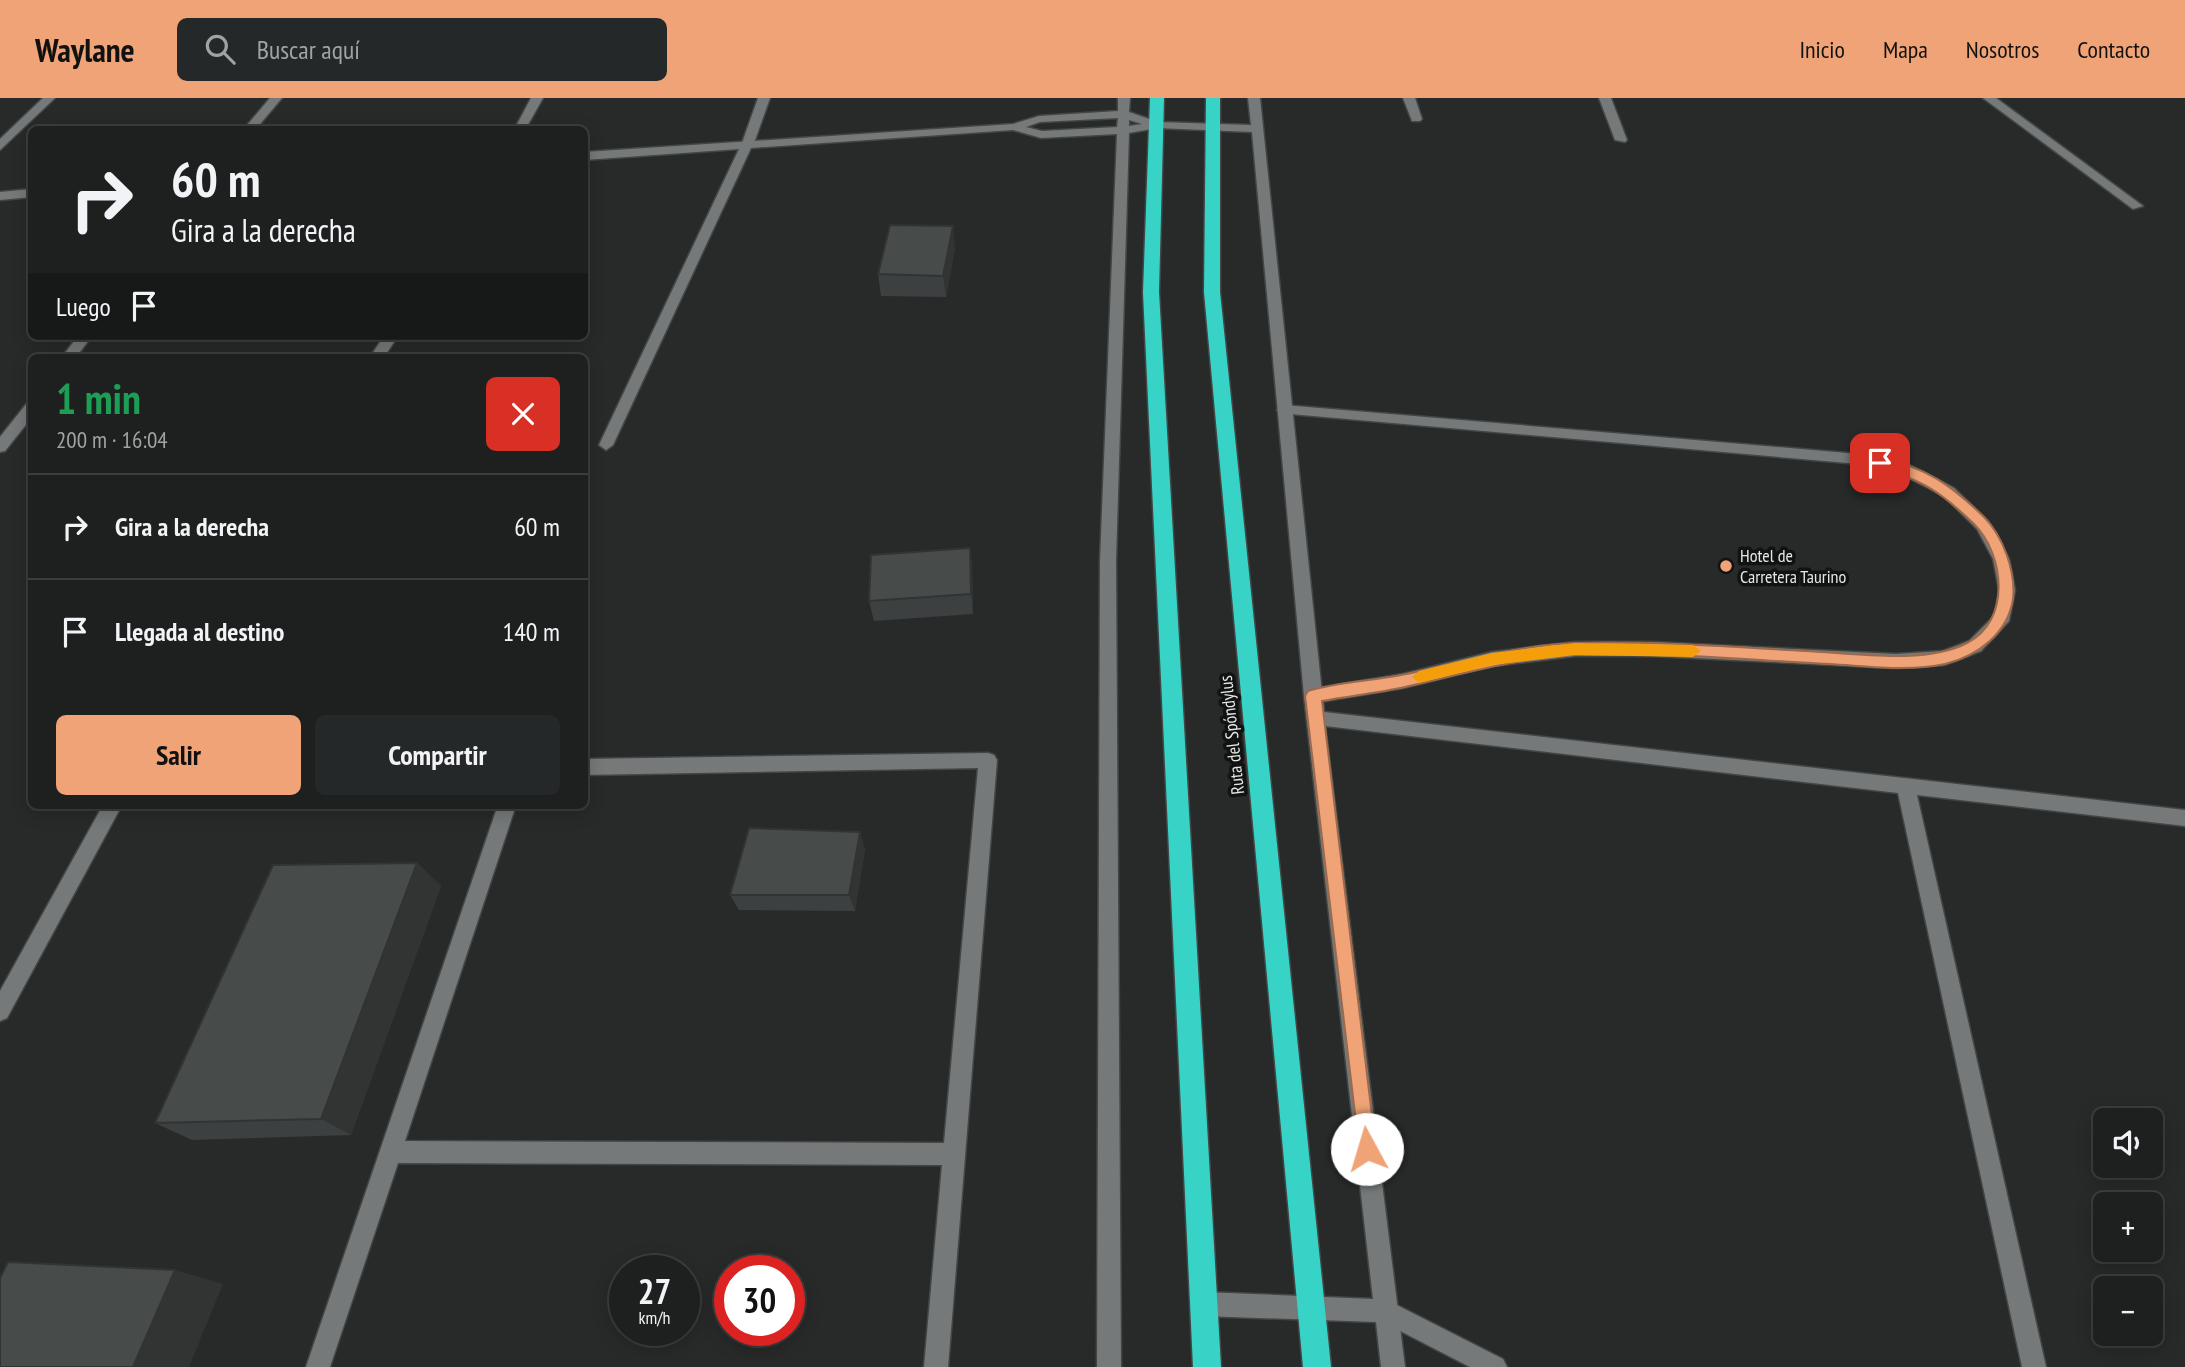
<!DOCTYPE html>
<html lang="es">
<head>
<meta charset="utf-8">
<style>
	body { margin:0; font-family:"PT Sans Narrow",sans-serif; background:#252828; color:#f1f3f6; height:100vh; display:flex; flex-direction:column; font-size:26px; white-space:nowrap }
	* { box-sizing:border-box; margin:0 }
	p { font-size:23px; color:#a0a3a4 }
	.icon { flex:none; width:38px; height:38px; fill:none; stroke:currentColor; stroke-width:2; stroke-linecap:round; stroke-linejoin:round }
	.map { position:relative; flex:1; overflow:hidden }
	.details { position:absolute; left:28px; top:256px; width:560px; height:455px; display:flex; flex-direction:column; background:#1d201f; border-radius:10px; box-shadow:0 4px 18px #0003,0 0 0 2px #3b3e3d }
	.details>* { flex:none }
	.hud { position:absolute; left:28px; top:28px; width:560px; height:214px; border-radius:10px; box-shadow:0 4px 18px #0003,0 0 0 2px #3b3e3d; background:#1d201f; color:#f1f3f6; overflow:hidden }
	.buttons { position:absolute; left:2093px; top:1010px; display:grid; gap:14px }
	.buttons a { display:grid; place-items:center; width:70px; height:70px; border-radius:10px; background:#1d201f; box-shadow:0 4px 18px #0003,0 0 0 2px #3b3e3d; font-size:35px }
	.speed { position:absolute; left:609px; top:1157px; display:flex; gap:14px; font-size:35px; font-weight:700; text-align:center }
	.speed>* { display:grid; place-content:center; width:91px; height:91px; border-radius:50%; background:#1d201f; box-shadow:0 4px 18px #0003,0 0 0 2px #3b3e3d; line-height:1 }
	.speed small { font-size:18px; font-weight:400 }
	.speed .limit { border:10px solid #d22; background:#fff; color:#111 }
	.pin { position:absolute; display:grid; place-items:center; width:60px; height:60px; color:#fff; margin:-30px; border-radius:14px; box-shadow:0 4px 10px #0006 }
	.me { position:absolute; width:77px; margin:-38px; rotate:354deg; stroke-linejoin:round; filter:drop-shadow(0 0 5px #0008) }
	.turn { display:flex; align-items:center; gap:24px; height:147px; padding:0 28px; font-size:32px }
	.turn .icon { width:91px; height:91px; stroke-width:2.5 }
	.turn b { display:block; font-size:49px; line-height:60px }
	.then { display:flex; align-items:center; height:66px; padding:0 28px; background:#0003; gap:14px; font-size:26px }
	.round { display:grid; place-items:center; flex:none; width:74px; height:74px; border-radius:10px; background:#252828 }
	.summary { display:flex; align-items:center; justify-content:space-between; height:119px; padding:0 28px }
	h1 { font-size:42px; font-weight:700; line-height:52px; color:#1e9e55 }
	.cta { display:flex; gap:14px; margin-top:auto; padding:14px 28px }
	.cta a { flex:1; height:80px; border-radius:10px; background:#efa377; color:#111; font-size:28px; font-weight:700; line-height:80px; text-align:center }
	.cta a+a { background:#252828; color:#f1f3f6 }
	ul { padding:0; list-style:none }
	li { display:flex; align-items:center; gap:21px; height:105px; padding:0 28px; border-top:2px solid #3b3e3d }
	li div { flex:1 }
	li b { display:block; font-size:26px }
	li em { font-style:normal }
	header { display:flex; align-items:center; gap:42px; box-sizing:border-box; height:98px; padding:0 35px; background:#efa377; color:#111 }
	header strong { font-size:33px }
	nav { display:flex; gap:38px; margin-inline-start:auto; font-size:24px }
	.search { width:490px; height:63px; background:#252828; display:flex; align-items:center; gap:18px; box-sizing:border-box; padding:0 24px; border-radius:10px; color:#a0a3a4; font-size:26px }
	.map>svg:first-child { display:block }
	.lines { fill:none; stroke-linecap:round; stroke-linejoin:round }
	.lane-casing { stroke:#424645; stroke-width:3 }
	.street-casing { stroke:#424645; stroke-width:3 }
	.highway-casing { stroke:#424645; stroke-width:3 }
	.lane { fill:#757979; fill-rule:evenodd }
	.street { fill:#757979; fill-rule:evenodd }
	.highway { fill:#37d3c7; fill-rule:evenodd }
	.wall { fill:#3d4040 }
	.shaded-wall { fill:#323434 }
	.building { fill:#474b4a; stroke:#323434; stroke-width:2 }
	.route { fill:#efa377; stroke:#9b6a4d; stroke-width:2 }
	.slow { fill:#f59e0b }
	.poi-dot { fill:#efa377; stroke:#111212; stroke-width:2.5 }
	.labels { text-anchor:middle; stroke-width:7; stroke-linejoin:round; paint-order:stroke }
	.poi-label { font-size:18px; fill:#e4e7e6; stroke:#111212; text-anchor:start }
	.street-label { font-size:18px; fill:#e4e7e6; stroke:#111212 }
</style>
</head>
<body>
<header>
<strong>Waylane</strong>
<div class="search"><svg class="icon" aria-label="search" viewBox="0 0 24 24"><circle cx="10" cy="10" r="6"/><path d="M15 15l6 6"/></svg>Buscar aquí</div>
<nav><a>Inicio</a><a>Mapa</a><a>Nosotros</a><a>Contacto</a></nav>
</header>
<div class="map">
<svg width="2185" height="1269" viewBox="0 0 2185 1269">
	<rect width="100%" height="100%" fill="#272a29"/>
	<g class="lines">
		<!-- lane casing -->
		<g class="lane-casing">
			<path id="lane" d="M 43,0 L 55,0 L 0,52 L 0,41 Z
				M 270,0 L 282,0 L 255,32 L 243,32 Z
				M 531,0 L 543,0 L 525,32 L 514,32 Z
				M 758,0 L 770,0 L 754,45 L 744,47 L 742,45 Z
				M 1284,307 L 1859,356 L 1906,365 L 1954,390 L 1988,423 L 2009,461 L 2015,492 L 2009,523 L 1981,553 L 1944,567 L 1896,570 L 1651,558 L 1575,558 L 1492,568 L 1403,590 L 1313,605 L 1307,603 L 1304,598 L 1307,593 L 1313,591 L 1403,576 L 1492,554 L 1575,544 L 1651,544 L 1896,556 L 1943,553 L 1969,543 L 1995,517 L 1999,492 L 1993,461 L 1977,431 L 1944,398 L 1897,374 L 1859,366 L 1279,315 L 1277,312 Z
				M 1385,1201 L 1503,1261 L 1507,1269 L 1470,1269 L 1377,1221 L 1373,1213 L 1377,1205 Z"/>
		</g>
		<!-- street casing -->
		<g class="street-casing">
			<path id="street" d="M 1118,0 L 1130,0 L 1129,14 L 1158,24 L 1251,27 L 1248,0 L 1260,0 L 1324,614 L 2185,712 L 2185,728 L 1917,697 L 2046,1269 L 2022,1269 L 1898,695 L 1325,628 L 1405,1269 L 1381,1269 L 1376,1224 L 1203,1218 L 1195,1214 L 1191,1206 L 1195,1198 L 1203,1194 L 1373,1201 L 1304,598 L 1252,34 L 1157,30 L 1129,35 L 1116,463 L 1121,1269 L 1097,1269 L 1100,463 L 1117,36 L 1041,40 L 1013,32 L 751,50 L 613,347 L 606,352 L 599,347 L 739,51 L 584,62 L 584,54 L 1013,26 L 1039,18 L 1118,13 ZM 1118,20 L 1117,29 L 1042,33 L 1026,29 L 1040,24 ZM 1129,22 L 1142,26 L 1129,28 Z
				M 1403,0 L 1415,0 L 1422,21 L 1420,23 L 1412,23 Z
				M 1599,0 L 1611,0 L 1627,42 L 1625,44 L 1615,42 Z
				M 1983,0 L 1996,0 L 2143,108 L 2133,111 Z
				M 32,91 L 32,99 L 0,102 L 0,94 Z
				M 78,238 L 92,238 L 76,259 L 62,259 Z
				M 384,238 L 398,238 L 384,259 L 370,259 Z
				M 32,303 L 32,319 L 5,353 L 0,354 L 0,339 L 27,305 Z
				M 988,655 L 994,657 L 997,662 L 948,1269 L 924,1269 L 942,1067 L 398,1065 L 330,1269 L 306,1269 L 498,707 L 516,707 L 405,1043 L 944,1045 L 978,670 L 584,677 L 584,661 Z
				M 103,707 L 122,707 L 7,920 L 0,923 L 0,893 Z"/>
		</g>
		<!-- highway casing -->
		<g class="highway-casing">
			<path id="highway" d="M 1150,0 L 1164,0 L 1159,194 L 1221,1269 L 1193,1269 L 1143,194 Z
				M 1206,0 L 1220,0 L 1220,194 L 1331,1269 L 1303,1269 L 1204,194 Z"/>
		</g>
		<!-- lane -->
		<use href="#lane" class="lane"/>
		<!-- street -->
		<use href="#street" class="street"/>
		<!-- highway -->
		<use href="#highway" class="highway"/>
	</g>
	<!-- wall -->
	<path class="wall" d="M 955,150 L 946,199 L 881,198 L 878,176 Z
		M 970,450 L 972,470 L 973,516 L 874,523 L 869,503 Z
		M 865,751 L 855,813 L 739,812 L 730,797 Z
		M 417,765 L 441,788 L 351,1037 L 192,1042 L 155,1025 Z"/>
	<!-- shaded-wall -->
	<path class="shaded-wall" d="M 953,128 L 955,150 L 946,199 L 943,178 Z
		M 970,450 L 972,470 L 973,516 L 971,496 Z
		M 860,734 L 865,751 L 855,813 L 849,797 Z
		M 417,765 L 441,788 L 351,1037 L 321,1021 Z
		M 175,1172 L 223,1186 L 189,1269 L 133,1269 Z"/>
	<!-- building -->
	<path class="building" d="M 890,127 L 953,128 L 943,178 L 878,176 Z
		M 970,450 L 971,496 L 869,503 L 871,457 Z
		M 749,730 L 860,734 L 849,797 L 730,797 Z
		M 417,765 L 321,1021 L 155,1025 L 273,767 Z
		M 8,1164 L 175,1172 L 133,1269 L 0,1269 L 0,1180 Z"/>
	<!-- route -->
	<path class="route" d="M 1880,360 C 1926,369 1951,387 1984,419 C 2003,438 2016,474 2013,501 C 2008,535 1978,558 1945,566 C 1908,574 1867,568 1829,566 C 1746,562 1660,553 1576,557 C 1517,560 1462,576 1405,589 C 1378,595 1349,598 1322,603 L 1376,1051 L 1374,1057 L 1367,1060 L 1360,1057 L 1305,598 L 1308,593 C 1337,584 1371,583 1401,577 C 1460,566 1517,546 1578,545 C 1654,543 1730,549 1805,553 C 1852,555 1925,567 1967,545 C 2011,523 2005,457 1974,426 C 1939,392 1922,382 1876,369 L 1876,362 Z"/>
	<!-- slow -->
	<path class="slow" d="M 1575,545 L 1693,547 L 1701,553 L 1693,559 L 1575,557 L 1492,567 L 1419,585 L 1412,579 L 1419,573 L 1492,555 Z"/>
	<!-- markers -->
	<circle class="poi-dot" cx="1726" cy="468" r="7"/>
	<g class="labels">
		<!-- poi labels -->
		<g class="poi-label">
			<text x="1740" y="464">Hotel de<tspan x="1740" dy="21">Carretera Taurino</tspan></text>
		</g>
		<!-- street labels -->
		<g class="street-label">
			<text transform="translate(1232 637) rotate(-96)" y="6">Ruta del Spóndylus</text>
		</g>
	</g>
</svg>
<div class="buttons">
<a><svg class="icon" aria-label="sound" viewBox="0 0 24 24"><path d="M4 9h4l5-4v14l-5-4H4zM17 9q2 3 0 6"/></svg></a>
<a>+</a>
<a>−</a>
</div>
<div class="speed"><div>27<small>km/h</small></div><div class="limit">30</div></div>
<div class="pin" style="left:1880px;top:365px;background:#d93025"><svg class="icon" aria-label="arrive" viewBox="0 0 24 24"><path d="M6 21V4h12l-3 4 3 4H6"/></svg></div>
<svg class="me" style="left:1367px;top:1051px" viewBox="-20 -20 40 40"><circle r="19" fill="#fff"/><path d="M0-13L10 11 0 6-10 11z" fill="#efa377"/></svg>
<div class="hud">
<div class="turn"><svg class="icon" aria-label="right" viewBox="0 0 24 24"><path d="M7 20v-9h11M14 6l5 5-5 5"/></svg><div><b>60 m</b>Gira a la derecha</div></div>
<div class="then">Luego<svg class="icon" aria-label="arrive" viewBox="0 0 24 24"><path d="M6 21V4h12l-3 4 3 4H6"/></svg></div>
</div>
<section class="details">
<div class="summary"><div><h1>1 min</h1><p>200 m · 16:04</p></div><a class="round" style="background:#d93025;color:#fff"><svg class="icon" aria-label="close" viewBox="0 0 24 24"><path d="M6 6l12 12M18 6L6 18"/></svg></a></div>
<ul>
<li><svg class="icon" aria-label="right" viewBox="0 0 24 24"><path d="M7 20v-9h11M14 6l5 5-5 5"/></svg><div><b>Gira a la derecha</b></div><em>60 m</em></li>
<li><svg class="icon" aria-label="arrive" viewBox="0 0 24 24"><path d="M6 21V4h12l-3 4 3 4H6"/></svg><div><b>Llegada al destino</b></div><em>140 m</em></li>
</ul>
<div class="cta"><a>Salir</a><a>Compartir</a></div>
</section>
</div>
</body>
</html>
